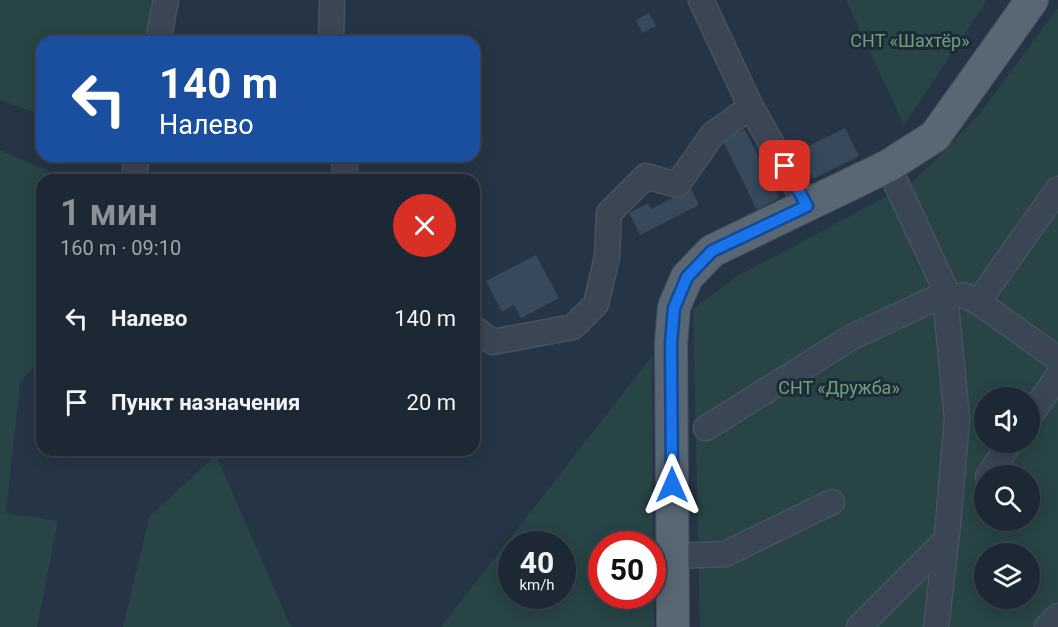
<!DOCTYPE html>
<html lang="ru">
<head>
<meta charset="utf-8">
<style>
	body { margin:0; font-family:Roboto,sans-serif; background:#293440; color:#f1f3f6; height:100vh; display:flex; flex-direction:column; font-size:22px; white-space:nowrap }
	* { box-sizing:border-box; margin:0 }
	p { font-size:20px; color:#a0a6ac }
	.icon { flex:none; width:33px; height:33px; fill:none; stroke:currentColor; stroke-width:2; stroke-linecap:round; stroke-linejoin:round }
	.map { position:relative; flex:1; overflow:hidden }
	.drawer { position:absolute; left:36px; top:174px; width:444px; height:282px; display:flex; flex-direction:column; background:#1c2834; border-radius:18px; box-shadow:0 3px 15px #0003,0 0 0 2px #3a444f }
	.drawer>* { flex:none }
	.hud { position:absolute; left:36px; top:36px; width:444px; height:126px; border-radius:18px; box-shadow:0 3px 15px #0003,0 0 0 2px #3a444f; background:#1a4fa0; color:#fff; overflow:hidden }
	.tools { position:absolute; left:974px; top:387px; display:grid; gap:12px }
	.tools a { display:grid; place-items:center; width:66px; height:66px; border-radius:50%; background:#1c2834; box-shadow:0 3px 15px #0003,0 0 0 2px #3a444f; font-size:30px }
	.speed { position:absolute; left:498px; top:531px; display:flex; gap:12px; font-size:30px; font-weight:700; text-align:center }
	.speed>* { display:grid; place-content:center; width:78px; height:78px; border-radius:50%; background:#1c2834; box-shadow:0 3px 15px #0003,0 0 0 2px #3a444f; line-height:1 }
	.speed small { font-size:15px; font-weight:400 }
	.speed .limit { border:9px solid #d22; background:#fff; color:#111 }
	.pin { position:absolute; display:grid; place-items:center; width:51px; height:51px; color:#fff; margin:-26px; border-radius:12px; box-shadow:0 3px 9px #0006 }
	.me { position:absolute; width:66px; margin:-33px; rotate:0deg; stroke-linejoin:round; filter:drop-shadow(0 0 4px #0008) }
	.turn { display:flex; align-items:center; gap:21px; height:126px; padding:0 24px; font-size:27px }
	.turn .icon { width:78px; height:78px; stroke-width:2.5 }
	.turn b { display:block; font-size:42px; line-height:51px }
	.round { display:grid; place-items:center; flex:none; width:63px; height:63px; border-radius:32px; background:#293440 }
	.head { display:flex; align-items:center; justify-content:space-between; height:102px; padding:0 24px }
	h1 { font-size:36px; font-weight:600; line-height:45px; color:#8c9099 }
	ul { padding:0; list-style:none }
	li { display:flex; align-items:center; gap:18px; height:84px; padding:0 24px }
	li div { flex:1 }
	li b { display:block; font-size:22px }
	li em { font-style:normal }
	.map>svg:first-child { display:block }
	.green { fill:#284446; fill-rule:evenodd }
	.building { fill:#38495b }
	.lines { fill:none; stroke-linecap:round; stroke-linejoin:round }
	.minor-casing { stroke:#475261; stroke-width:27 }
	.major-casing { stroke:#475261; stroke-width:34 }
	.minor { stroke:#3b4654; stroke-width:24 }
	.major { stroke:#596674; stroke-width:32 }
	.route-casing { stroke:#114b97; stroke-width:15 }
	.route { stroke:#1a73e8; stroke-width:10 }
	.labels { text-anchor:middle; stroke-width:6; stroke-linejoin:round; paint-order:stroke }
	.park-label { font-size:18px; fill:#6ea077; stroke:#1f2b3a }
</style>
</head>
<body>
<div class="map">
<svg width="1058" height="627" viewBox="0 0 1058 627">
	<rect width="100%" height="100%" fill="#263545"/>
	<!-- green -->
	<path class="green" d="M 0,0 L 155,0 L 151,42 L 42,42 L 42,115 L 0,100 Z
		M 846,0 L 987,0 L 904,125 Z
		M 1058,8 L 1058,627 L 700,627 L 693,309 L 736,277 L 912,183 L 977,117 ZM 984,398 L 1029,398 L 1029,442 L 984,442 ZM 984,476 L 1029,476 L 1029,520 L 984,520 ZM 984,554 L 1029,554 L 1029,598 L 984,598 Z
		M 0,150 L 69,180 L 42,180 L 42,359 L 20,382 L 6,513 L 58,521 L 37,627 L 0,627 Z
		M 652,356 L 654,627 L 441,627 ZM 562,544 L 562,596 L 512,596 L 512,544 ZM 652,544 L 652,596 L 602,596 L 602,544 Z
		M 216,455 L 291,627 L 123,627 L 149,517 Z"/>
	<!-- building -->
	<path class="building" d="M 649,13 L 656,26 L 642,33 L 636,20 Z
		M 845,128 L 859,156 L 813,179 L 799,151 Z
		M 745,130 L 779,198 L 757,210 L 723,141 Z
		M 691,189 L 699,205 L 640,235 L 629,213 L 648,203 L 651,209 Z
		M 536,255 L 559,298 L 521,318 L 514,305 L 502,312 L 486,281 Z"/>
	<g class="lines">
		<!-- minor casing -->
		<g class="minor-casing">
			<path id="minor" d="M 701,0 L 751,107
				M 158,42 L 166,0
				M 331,42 L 332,0
				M 344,156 L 346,180
				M 888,166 L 944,286 L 957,418 L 948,524 L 936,627
				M 135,170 L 137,156
				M 963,295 L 978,302 L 1058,359
				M 978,302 L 1058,189
				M 474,328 L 493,342 L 573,327 L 596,304 L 607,257 L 609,213 L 646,176 L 677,185 L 713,134 L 751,107 L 807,206
				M 1029,417 L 1058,376
				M 706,428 L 852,337 L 945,294
				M 988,476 L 1011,442
				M 673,556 L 725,554 L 832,502
				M 859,627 L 946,540
				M 1047,627 L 1058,616"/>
		</g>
		<!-- major casing -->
		<g class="major-casing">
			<path id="major" d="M 673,627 L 671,343 L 674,307 L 687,277 L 712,251 L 888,166 L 935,136 L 1032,0"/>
		</g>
		<!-- minor -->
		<use href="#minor" class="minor"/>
		<!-- major -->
		<use href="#major" class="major"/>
	</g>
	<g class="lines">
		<!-- route casing -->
		<g class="route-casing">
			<path id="route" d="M 672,485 L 671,343 L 674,308 L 687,277 L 712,251 L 807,206 L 785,166"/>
		</g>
		<!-- route -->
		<use href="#route" class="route"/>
	</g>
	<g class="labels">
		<!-- park labels -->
		<g class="park-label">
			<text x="910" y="47">СНТ «Шахтёр»</text>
			<text x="839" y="394">СНТ «Дружба»</text>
		</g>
	</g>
</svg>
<div class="tools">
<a><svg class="icon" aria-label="sound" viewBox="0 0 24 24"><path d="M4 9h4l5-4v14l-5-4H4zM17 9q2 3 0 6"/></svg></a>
<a><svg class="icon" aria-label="search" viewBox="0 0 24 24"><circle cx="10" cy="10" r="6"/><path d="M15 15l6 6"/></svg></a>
<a><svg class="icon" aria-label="layers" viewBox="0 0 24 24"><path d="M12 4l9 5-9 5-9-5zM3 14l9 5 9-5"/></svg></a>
</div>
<div class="speed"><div>40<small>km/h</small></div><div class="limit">50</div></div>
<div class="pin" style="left:785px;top:166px;background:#d93025"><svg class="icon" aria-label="arrive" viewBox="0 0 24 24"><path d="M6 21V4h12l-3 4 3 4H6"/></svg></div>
<svg class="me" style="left:672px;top:485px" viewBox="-20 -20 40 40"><path d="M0-17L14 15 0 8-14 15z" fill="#1a73e8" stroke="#fff" stroke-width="4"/></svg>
<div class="hud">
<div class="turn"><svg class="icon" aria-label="left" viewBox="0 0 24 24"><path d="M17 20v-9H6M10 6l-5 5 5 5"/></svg><div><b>140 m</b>Налево</div></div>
</div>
<section class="drawer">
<div class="head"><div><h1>1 мин</h1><p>160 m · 09:10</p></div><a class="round" style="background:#d93025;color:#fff"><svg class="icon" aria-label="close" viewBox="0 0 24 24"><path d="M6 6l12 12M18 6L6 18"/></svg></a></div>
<ul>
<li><svg class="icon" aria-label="left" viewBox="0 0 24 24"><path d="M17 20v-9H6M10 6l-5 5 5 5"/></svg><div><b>Налево</b></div><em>140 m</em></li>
<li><svg class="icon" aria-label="arrive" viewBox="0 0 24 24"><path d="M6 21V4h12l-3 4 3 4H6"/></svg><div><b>Пункт назначения</b></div><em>20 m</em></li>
</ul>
</section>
</div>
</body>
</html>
